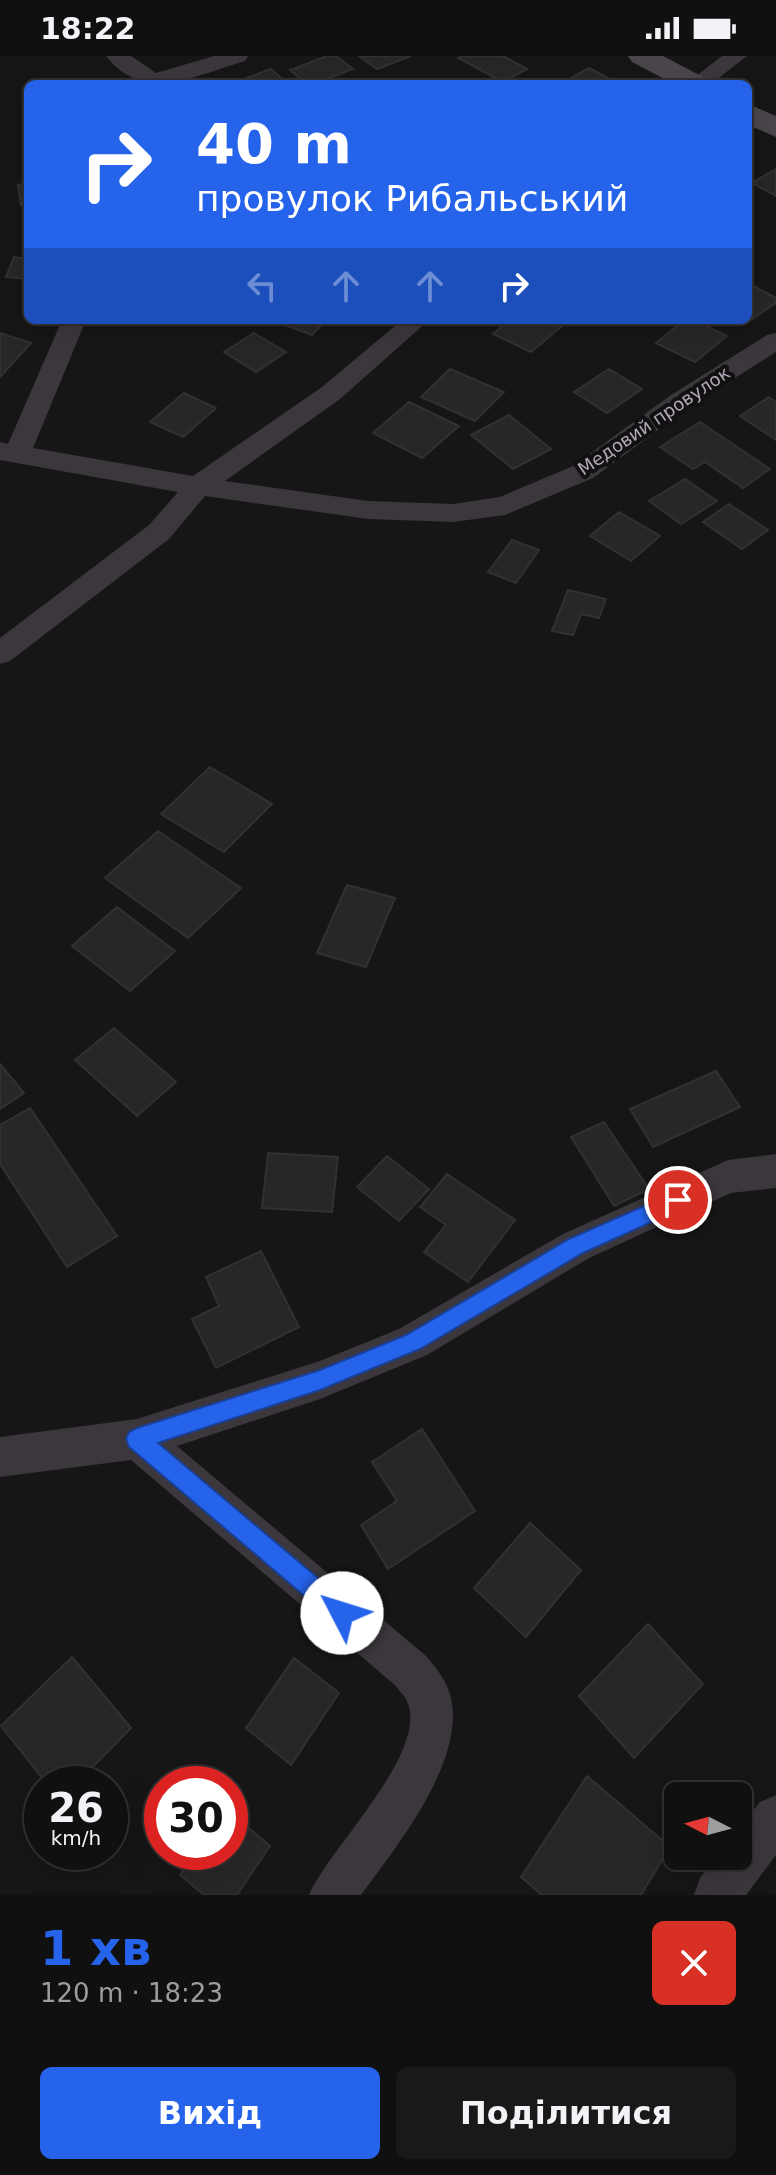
<!DOCTYPE html>
<html lang="uk">
<head>
<meta charset="utf-8">
<style>
	body { margin:0; font-family:"DejaVu Sans",sans-serif; background:#1a191a; color:#f1f3f6; height:100vh; display:flex; flex-direction:column; font-size:30px; white-space:nowrap }
	* { box-sizing:border-box; margin:0 }
	p { font-size:26px; color:#9c9d9f }
	.icon { flex:none; width:44px; height:44px; fill:none; stroke:currentColor; stroke-width:2; stroke-linecap:round; stroke-linejoin:round }
	.map { position:relative; height:1839px; overflow:hidden }
	.sheet { display:flex; flex-direction:column; background:#111011; flex:1 }
	.sheet>* { flex:none }
	.guide { position:absolute; left:24px; top:24px; width:728px; height:244px; border-radius:12px; box-shadow:0 8px 32px #0002,0 0 0 2px #303031; background:#2563eb; color:#fff; overflow:hidden }
	.needle { width:52px; rotate:276deg }
	.tools { position:absolute; left:664px; top:1726px; display:grid; gap:16px }
	.tools a { display:grid; place-items:center; width:88px; height:88px; border-radius:12px; background:#111011; box-shadow:0 8px 32px #0002,0 0 0 2px #303031; font-size:40px }
	.speed { position:absolute; left:24px; top:1710px; display:flex; gap:16px; font-size:40px; font-weight:700; text-align:center }
	.speed>* { display:grid; place-content:center; width:104px; height:104px; border-radius:50%; background:#111011; box-shadow:0 8px 32px #0002,0 0 0 2px #303031; line-height:1 }
	.speed small { font-size:20px; font-weight:400 }
	.speed .limit { border:12px solid #d22; background:#fff; color:#111 }
	.pin { position:absolute; display:grid; place-items:center; width:68px; height:68px; color:#fff; margin:-34px; border:4px solid #fff; border-radius:50%; box-shadow:0 2px 8px #0007 }
	.me { position:absolute; width:88px; margin:-44px; rotate:310deg; stroke-linejoin:round; filter:drop-shadow(0 0 6px #0008) }
	.turn { display:flex; align-items:center; gap:28px; height:168px; padding:0 40px; font-size:36px }
	.turn .icon { width:104px; height:104px; stroke-width:2.5 }
	.turn b { display:block; font-size:56px; line-height:68px }
	.lanes { display:flex; align-items:center; height:76px; padding:0 40px; background:#0003; justify-content:center; gap:40px; direction:ltr }
	.lanes .off { opacity:.35 }
	.round { display:grid; place-items:center; flex:none; width:84px; height:84px; border-radius:12px; background:#1a191a }
	.head { display:flex; align-items:center; justify-content:space-between; height:136px; padding:0 40px }
	h1 { font-size:48px; font-weight:700; line-height:60px; color:#2563eb }
	.primary-button { display:flex; gap:16px; margin-top:auto; padding:16px 40px }
	.primary-button a { flex:1; height:92px; border-radius:12px; background:#2563eb; color:#fff; font-size:32px; font-weight:700; line-height:92px; text-align:center }
	.primary-button a+a { background:#1a191a; color:#f1f3f6 }
	.status { display:flex; justify-content:space-between; align-items:center; height:56px; padding:0 40px; background:#111011; direction:ltr }
	.status svg { height:22px; fill:currentColor }
	.map>svg:first-child { display:block }
	.building { fill:#282628; stroke:#333033; stroke-width:2 }
	.lines { fill:none; stroke-linecap:round; stroke-linejoin:round }
	.street { fill:#3b373c; fill-rule:evenodd }
	.secondary { fill:#4b454c; fill-rule:evenodd }
	.route { fill:#2563eb; stroke:#184099; stroke-width:2 }
	.labels { text-anchor:middle; stroke-width:8; stroke-linejoin:round; paint-order:stroke }
	.far-street-label { font-size:18px; fill:#b3a8b7; stroke:#121112 }
</style>
</head>
<body>
<div class="status"><b>18:22</b><svg viewBox="0 0 49 12"><path d="M0 12V9h3v3zM5 12V6h3v6zM10 12V3h3v9zM15 12V0h3v12zM26 1h20v11H26zM47 4h2v5h-2z"/></svg></div>
<div class="map">
<svg width="776" height="1839" viewBox="0 0 776 1839">
	<rect width="100%" height="100%" fill="#171617"/>
	<!-- building -->
	<path class="building" d="M 327,0 L 336,0 L 353,13 L 313,28 L 307,28 L 290,14 Z
		M 359,0 L 411,0 L 377,13 Z
		M 461,0 L 503,0 L 527,13 L 503,26 L 458,2 Z
		M 589,12 L 619,28 L 561,28 Z
		M 271,13 L 288,28 L 242,28 L 238,25 Z
		M 776,113 L 776,140 L 752,127 Z
		M 28,127 L 28,148 L 21,149 L 18,129 Z
		M 14,201 L 28,203 L 28,223 L 6,221 Z
		M 748,227 L 776,242 L 776,247 L 746,267 L 740,264 L 748,264 Z
		M 279,264 L 326,264 L 312,279 L 277,266 Z
		M 509,264 L 548,264 L 562,270 L 531,296 L 493,278 Z
		M 684,264 L 694,264 L 727,280 L 695,306 L 656,287 Z
		M 0,277 L 31,287 L 0,321 Z
		M 254,277 L 286,296 L 256,316 L 224,296 Z
		M 450,313 L 504,336 L 475,365 L 421,341 Z
		M 609,313 L 642,333 L 607,357 L 574,336 Z
		M 184,337 L 216,352 L 183,381 L 150,366 Z
		M 769,341 L 776,346 L 776,384 L 740,360 Z
		M 409,346 L 459,370 L 422,402 L 373,377 Z
		M 509,359 L 551,393 L 513,413 L 471,379 Z
		M 700,366 L 770,413 L 743,432 L 705,406 L 693,413 L 660,391 Z
		M 685,423 L 717,445 L 681,468 L 649,445 Z
		M 729,448 L 768,474 L 742,493 L 703,466 Z
		M 619,456 L 660,480 L 631,505 L 590,480 Z
		M 512,484 L 539,494 L 516,527 L 488,516 Z
		M 568,534 L 606,543 L 599,562 L 581,558 L 573,579 L 552,575 Z
		M 210,711 L 272,748 L 224,796 L 161,758 Z
		M 158,775 L 241,832 L 188,882 L 105,822 Z
		M 347,829 L 395,842 L 366,911 L 317,897 Z
		M 117,851 L 175,895 L 130,935 L 72,890 Z
		M 114,972 L 176,1026 L 137,1060 L 75,1004 Z
		M 0,1008 L 24,1037 L 0,1053 Z
		M 716,1015 L 740,1051 L 653,1091 L 630,1053 Z
		M 30,1052 L 117,1180 L 67,1211 L 0,1108 L 0,1069 Z
		M 604,1066 L 649,1133 L 614,1150 L 571,1081 Z
		M 268,1097 L 338,1101 L 332,1156 L 262,1152 Z
		M 387,1100 L 429,1133 L 399,1165 L 357,1131 Z
		M 447,1118 L 515,1164 L 468,1226 L 424,1196 L 446,1169 L 420,1151 Z
		M 261,1195 L 299,1271 L 216,1312 L 192,1263 L 219,1250 L 206,1221 Z
		M 422,1373 L 475,1455 L 388,1513 L 361,1469 L 397,1445 L 372,1406 Z
		M 530,1467 L 581,1514 L 526,1581 L 474,1532 Z
		M 648,1568 L 703,1628 L 634,1702 L 579,1640 Z
		M 72,1601 L 131,1672 L 76,1728 L 47,1728 L 1,1670 Z
		M 294,1602 L 339,1637 L 291,1709 L 246,1672 Z
		M 587,1720 L 670,1791 L 641,1839 L 542,1839 L 521,1821 Z
		M 230,1756 L 270,1790 L 237,1839 L 204,1839 L 180,1819 L 196,1796 L 230,1796 Z"/>
	<g class="lines">
		<!-- street -->
		<path class="street" d="M 106,0 L 131,0 L 156,17 L 214,0 L 248,0 L 245,5 C 197,19 143,48 106,0 Z
			M 722,0 L 747,0 L 711,28 L 686,28 Z
			M 62,264 L 86,264 L 33,392 L 193,420 L 322,331 L 402,264 L 429,264 L 340,343 L 225,425 L 368,445 L 453,448 L 500,441 L 573,410 L 671,339 L 767,279 L 776,277 L 776,296 L 689,351 L 593,422 L 505,459 L 453,466 L 368,463 L 205,440 L 169,483 L 10,605 L 0,608 L 0,582 L 149,469 L 178,436 L 0,404 L 0,386 L 8,388 Z
			M 776,1098 L 776,1132 L 731,1137 L 589,1202 L 427,1299 L 320,1343 L 177,1390 L 426,1600 C 437,1613 447,1625 451,1642 C 465,1706 397,1790 361,1839 L 309,1839 C 328,1793 430,1696 407,1645 C 405,1640 399,1635 396,1630 L 131,1404 L 0,1421 L 0,1381 L 137,1363 L 320,1305 L 399,1273 L 563,1178 L 728,1104 Z
			M 776,1739 L 776,1799 L 746,1839 L 694,1839 L 700,1822 L 718,1800 L 738,1800 L 738,1774 L 760,1746 Z"/>
		<!-- secondary -->
		<path class="secondary" d="M 628,0 L 663,0 L 705,22 L 709,28 L 674,28 L 632,6 Z
			M 748,48 L 776,60 L 776,81 L 748,69 Z"/>
	</g>
	<!-- route -->
	<path class="route" d="M 678,1135 L 685,1138 L 688,1144 L 685,1151 L 583,1197 L 420,1293 L 320,1334 L 158,1387 L 350,1549 L 354,1557 L 350,1565 L 342,1568 L 334,1565 L 129,1391 L 126,1383 L 129,1376 L 137,1372 L 320,1314 L 406,1279 L 569,1183 Z"/>
	<g class="labels">
		<!-- far-street labels -->
		<g class="far-street-label">
			<text transform="translate(654 365) rotate(-34)" y="6">Медовий провулок</text>
		</g>
	</g>
</svg>
<div class="tools">
<a><svg class="needle" viewBox="-14 -14 28 28"><path d="M0-13l5 13h-10z" fill="#e53935"/><path d="M0 13l5-13h-10z" fill="#9c9d9f"/></svg></a>
</div>
<div class="speed"><div>26<small>km/h</small></div><div class="limit">30</div></div>
<div class="pin" style="left:678px;top:1144px;background:#d93025"><svg class="icon" aria-label="arrive" viewBox="0 0 24 24"><path d="M6 21V4h12l-3 4 3 4H6"/></svg></div>
<svg class="me" style="left:342px;top:1557px" viewBox="-20 -20 40 40"><circle r="19" fill="#fff"/><path d="M0-13L10 11 0 6-10 11z" fill="#2563eb"/></svg>
<div class="guide">
<div class="turn"><svg class="icon" aria-label="right" viewBox="0 0 24 24"><path d="M7 20v-9h11M14 6l5 5-5 5"/></svg><div><b>40 m</b>провулок Рибальський</div></div>
<div class="lanes"><svg class="icon off" aria-label="left" viewBox="0 0 24 24"><path d="M17 20v-9H6M10 6l-5 5 5 5"/></svg><svg class="icon off" aria-label="ahead" viewBox="0 0 24 24"><path d="M12 20V5M6 11l6-6 6 6"/></svg><svg class="icon off" aria-label="ahead" viewBox="0 0 24 24"><path d="M12 20V5M6 11l6-6 6 6"/></svg><svg class="icon" aria-label="right" viewBox="0 0 24 24"><path d="M7 20v-9h11M14 6l5 5-5 5"/></svg></div>
</div>
</div>
<section class="sheet">
<div class="head"><div><h1>1 хв</h1><p>120 m · 18:23</p></div><a class="round" style="background:#d93025;color:#fff"><svg class="icon" aria-label="close" viewBox="0 0 24 24"><path d="M6 6l12 12M18 6L6 18"/></svg></a></div>
<div class="primary-button"><a>Вихід</a><a>Поділитися</a></div>
</section>
</body>
</html>
